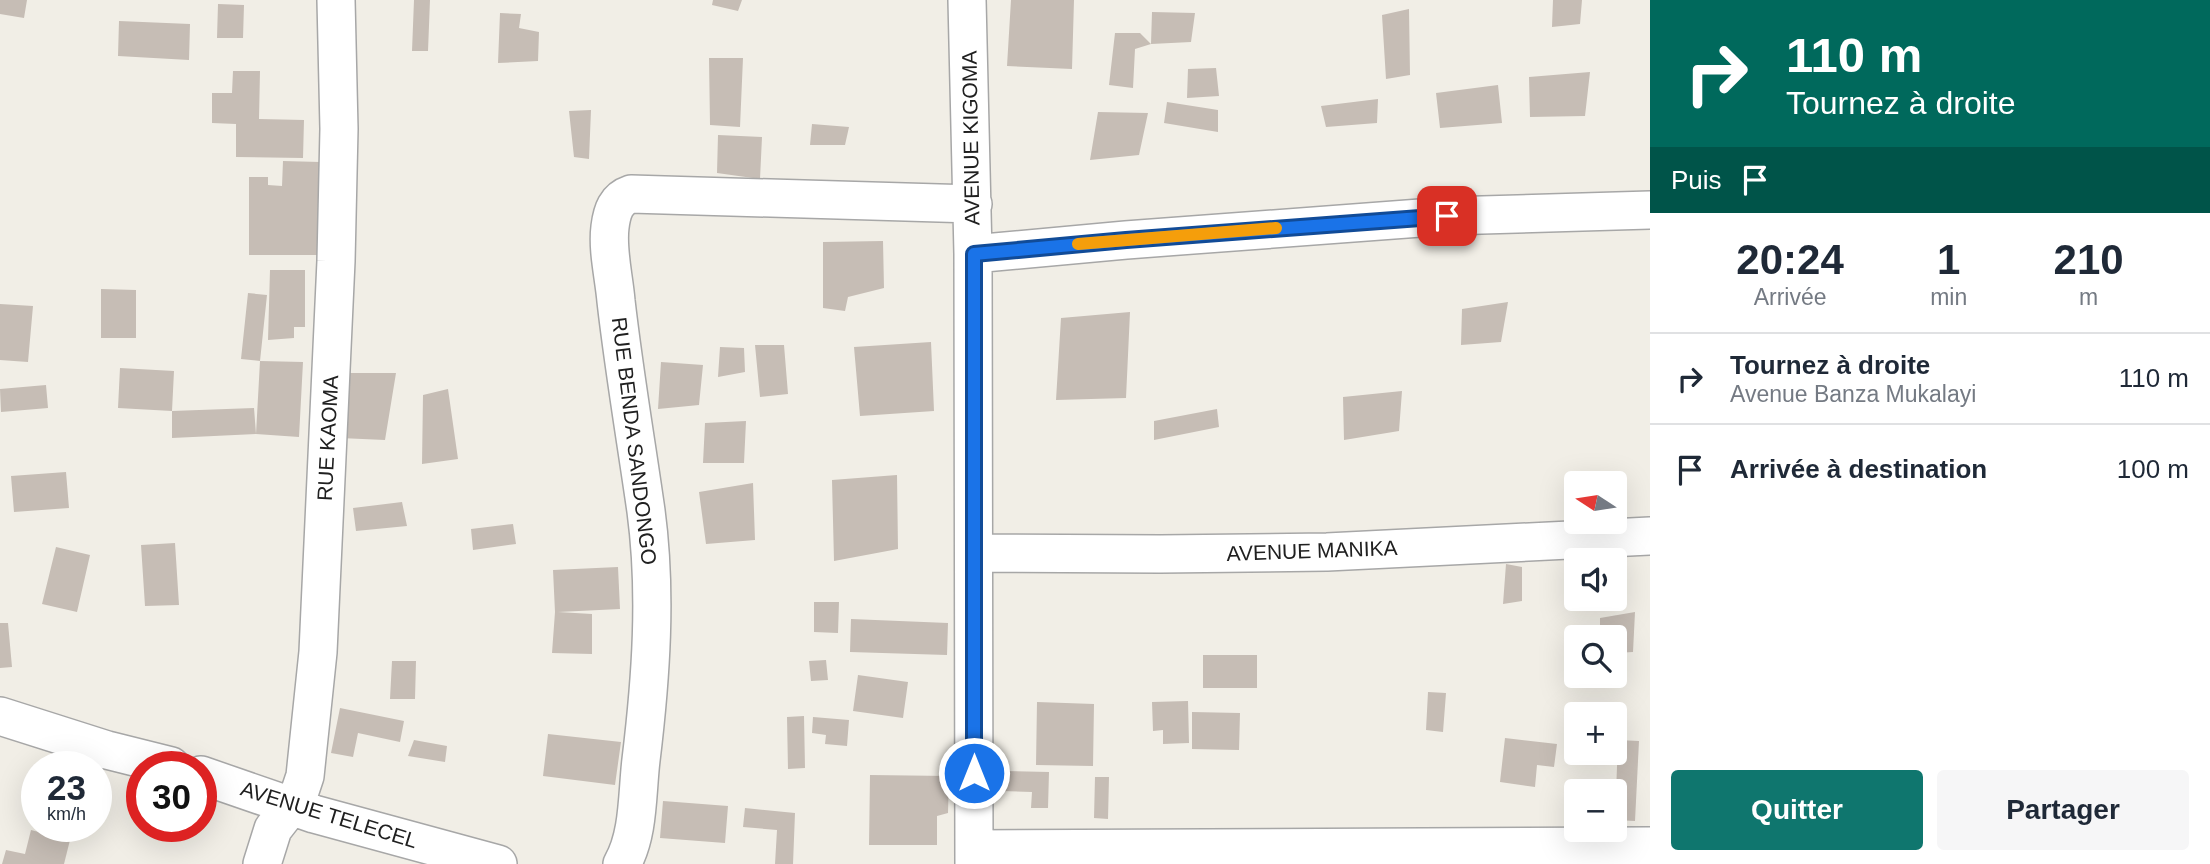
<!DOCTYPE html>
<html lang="fr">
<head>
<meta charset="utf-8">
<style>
	body { margin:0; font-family:Helvetica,sans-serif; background:#f6f6f7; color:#1f2937; height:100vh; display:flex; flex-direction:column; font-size:26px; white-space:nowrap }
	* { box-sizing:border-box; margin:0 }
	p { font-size:23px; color:#747a83 }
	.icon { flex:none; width:38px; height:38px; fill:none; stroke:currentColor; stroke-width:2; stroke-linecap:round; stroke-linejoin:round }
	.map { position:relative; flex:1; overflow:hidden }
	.details { display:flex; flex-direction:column; background:#fff; width:560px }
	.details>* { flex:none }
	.guide { background:#00695c; color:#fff; overflow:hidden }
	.needle { width:46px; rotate:282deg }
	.controls { position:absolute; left:1564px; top:471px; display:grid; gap:14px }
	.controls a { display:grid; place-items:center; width:63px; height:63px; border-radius:7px; background:#fff; box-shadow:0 7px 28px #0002; font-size:35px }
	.speed { position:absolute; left:21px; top:751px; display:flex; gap:14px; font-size:35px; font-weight:700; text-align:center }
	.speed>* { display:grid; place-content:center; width:91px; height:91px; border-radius:50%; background:#fff; box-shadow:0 7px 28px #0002; line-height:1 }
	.speed small { font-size:18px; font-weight:400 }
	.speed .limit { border:10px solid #d22; background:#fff; color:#111 }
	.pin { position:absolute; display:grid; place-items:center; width:60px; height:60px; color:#fff; margin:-30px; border-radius:14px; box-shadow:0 4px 10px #0006 }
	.me { position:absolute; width:77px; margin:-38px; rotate:0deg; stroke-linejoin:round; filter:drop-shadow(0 0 5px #0008) }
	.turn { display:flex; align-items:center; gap:24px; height:147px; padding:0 21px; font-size:32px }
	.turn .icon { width:91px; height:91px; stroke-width:2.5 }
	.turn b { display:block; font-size:49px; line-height:60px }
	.then { display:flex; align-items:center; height:66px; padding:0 21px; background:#0003; gap:14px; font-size:26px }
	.eta { display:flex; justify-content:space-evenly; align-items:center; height:119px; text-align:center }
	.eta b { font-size:42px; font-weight:800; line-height:49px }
	.button { display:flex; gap:14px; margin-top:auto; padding:14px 21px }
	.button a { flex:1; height:80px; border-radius:7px; background:#0f766e; color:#fff; font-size:28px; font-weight:800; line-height:80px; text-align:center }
	.button a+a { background:#f6f6f7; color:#1f2937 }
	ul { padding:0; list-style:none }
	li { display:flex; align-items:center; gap:21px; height:91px; padding:0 21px; border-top:2px solid #e0e1e3 }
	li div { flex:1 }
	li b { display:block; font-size:26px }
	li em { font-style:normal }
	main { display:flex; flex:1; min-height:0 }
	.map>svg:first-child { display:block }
	.building { fill:#c6bdb5 }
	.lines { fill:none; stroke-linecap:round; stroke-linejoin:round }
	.minor-casing { stroke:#a7a7a7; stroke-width:40 }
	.minor { stroke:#fff; stroke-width:37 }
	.route-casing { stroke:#114b97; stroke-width:18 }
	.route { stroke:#1a73e8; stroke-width:12 }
	.slow { stroke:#f59e0b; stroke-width:12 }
	.labels { text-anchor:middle; stroke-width:7; stroke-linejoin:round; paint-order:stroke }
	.street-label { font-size:21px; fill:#202020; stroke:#fff }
</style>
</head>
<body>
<main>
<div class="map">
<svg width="1650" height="864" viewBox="0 0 1650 864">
	<rect width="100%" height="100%" fill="#f1eee6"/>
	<!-- building -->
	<path class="building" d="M 0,0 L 27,0 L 24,18 L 0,14 Z
		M 414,0 L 430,0 L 428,51 L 412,51 Z
		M 713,0 L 742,0 L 738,11 L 712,5 Z
		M 1011,0 L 1074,0 L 1072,69 L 1007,66 Z
		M 1553,0 L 1582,0 L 1580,24 L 1552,27 Z
		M 218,4 L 244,5 L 243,38 L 217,38 Z
		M 1409,9 L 1410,75 L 1386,79 L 1382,15 Z
		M 1152,12 L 1195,13 L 1191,42 L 1151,44 Z
		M 500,13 L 521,14 L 519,28 L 539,32 L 538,61 L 498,63 Z
		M 119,21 L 190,24 L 189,60 L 118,56 Z
		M 1115,33 L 1140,33 L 1151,44 L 1135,49 L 1133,88 L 1109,85 Z
		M 709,58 L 743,58 L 740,127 L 710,125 Z
		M 1216,68 L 1219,96 L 1187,98 L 1188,69 Z
		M 233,71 L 260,71 L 259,119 L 304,120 L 303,158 L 236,157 L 236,124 L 212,123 L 212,93 L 232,93 Z
		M 1590,72 L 1585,116 L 1530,117 L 1529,77 Z
		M 1498,85 L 1502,123 L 1440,128 L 1436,93 Z
		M 1378,99 L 1377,123 L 1326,127 L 1321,106 Z
		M 1167,102 L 1218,110 L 1218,132 L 1164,123 Z
		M 591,110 L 589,159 L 574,157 L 569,111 Z
		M 1098,112 L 1148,113 L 1139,155 L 1090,160 Z
		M 812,124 L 849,127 L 845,145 L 810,145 Z
		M 718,135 L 762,137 L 760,179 L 717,173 Z
		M 283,161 L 320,162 L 319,255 L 249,255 L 249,177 L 268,177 L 268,185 L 282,186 Z
		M 883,241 L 884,288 L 848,297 L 845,311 L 823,308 L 823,242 Z
		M 270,270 L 305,270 L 305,327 L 294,327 L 294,338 L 268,340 Z
		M 101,289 L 136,290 L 136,338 L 101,338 Z
		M 248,293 L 267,295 L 260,361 L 241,359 Z
		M 1508,302 L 1501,342 L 1461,345 L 1462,309 Z
		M 0,304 L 33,306 L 28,362 L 0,360 Z
		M 1130,312 L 1126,398 L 1056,400 L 1061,318 Z
		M 931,342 L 934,411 L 860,416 L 854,347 Z
		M 755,345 L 784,345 L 788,394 L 760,397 Z
		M 720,347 L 744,348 L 745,372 L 718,377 Z
		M 260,361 L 303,362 L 299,437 L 256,434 L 172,438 L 172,411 L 254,408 L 256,434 Z
		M 661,362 L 703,365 L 699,405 L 658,409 Z
		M 120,368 L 174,371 L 172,411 L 118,408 Z
		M 347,373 L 396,373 L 385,440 L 340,438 Z
		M 46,385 L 48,408 L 1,412 L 0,389 Z
		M 448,389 L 458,459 L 422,464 L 423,395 Z
		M 1402,391 L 1399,431 L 1344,440 L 1343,397 Z
		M 1217,409 L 1219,427 L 1154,440 L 1154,421 Z
		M 746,421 L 744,463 L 703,463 L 705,423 Z
		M 66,472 L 69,508 L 14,512 L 11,476 Z
		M 897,475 L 898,549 L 834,561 L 832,480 Z
		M 753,483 L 755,540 L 706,544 L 699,492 Z
		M 402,502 L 407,526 L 356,531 L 353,508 Z
		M 513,524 L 516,544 L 473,550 L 471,529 Z
		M 175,543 L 179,605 L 145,606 L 141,545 Z
		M 56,547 L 90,555 L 77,612 L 42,604 Z
		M 1506,564 L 1522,567 L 1522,601 L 1503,604 Z
		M 618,567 L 620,609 L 558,612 L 592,614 L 592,654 L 552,653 L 555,612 L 553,570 Z
		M 814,602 L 839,602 L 838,633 L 814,632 Z
		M 1635,612 L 1633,652 L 1615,653 L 1615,637 L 1600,637 L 1600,618 Z
		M 851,619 L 948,623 L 947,655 L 850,652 Z
		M 0,623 L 8,623 L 12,667 L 0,668 Z
		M 1203,655 L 1257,655 L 1257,688 L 1203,688 Z
		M 826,660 L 828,680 L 811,681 L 809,661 Z
		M 392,661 L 416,661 L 415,699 L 390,699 Z
		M 858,675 L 908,682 L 903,718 L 853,711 Z
		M 1428,692 L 1446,693 L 1443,732 L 1426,730 Z
		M 1188,701 L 1189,743 L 1163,744 L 1163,730 L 1153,731 L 1152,702 Z
		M 1037,702 L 1094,704 L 1093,766 L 1036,765 Z
		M 340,708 L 404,721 L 400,742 L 358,733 L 353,757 L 331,753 Z
		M 1192,712 L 1240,713 L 1239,750 L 1192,749 Z
		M 804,716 L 805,768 L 788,769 L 787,717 Z
		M 813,717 L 849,720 L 847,746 L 825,744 L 826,735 L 812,733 Z
		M 548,734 L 621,742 L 615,785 L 543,776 Z
		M 1505,738 L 1557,744 L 1554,767 L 1537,765 L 1535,787 L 1500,782 Z
		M 414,740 L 447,746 L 445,762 L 408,756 Z
		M 1618,740 L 1639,741 L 1635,821 L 1615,820 Z
		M 1002,771 L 1049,772 L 1048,808 L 1031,808 L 1032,792 L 1002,791 Z
		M 870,775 L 949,776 L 948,813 L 937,816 L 937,845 L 869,845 Z
		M 1095,777 L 1109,777 L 1108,819 L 1094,818 Z
		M 663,801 L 728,806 L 725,843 L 660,838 Z
		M 745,808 L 795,813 L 793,864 L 775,864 L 777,830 L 743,827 Z
		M 31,830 L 70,840 L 64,864 L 2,864 L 6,850 L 25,854 Z"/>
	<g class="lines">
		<!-- minor casing -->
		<g class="minor-casing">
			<path id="minor" d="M 967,0 L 973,254 L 974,864
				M 973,254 L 1126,240 L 1447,216 L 1650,210
				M 974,553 L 1160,554 L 1327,552 L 1650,536
				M 0,716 L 107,750 L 171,766
				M 201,775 L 314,814 L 498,864
				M 974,849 L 1650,846
				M 262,864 L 273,829 L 298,797 L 305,776 L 318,652 L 336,261 L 339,129 L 336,0
				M 622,864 C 639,835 637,793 641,760 C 651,678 657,593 646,511 C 636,441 624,371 616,301 C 614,277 607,250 610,227 C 612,211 616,199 631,194 L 973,204"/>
		</g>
		<!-- minor -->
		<use href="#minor" class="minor"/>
	</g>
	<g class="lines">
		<!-- route casing -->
		<g class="route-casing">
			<path id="route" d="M 974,773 L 974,254 L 1126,240 L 1447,216"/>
		</g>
		<!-- route -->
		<use href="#route" class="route"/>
		<!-- slow -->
		<path class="slow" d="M 1078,244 L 1276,228"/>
	</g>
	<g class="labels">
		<!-- street labels -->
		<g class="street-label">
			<text transform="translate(971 138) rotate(-91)" y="7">AVENUE KIGOMA</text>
			<text transform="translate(328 438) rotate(-87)" y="7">RUE KAOMA</text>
			<text transform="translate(634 441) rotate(83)" y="7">RUE BENDA SANDONGO</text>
			<text transform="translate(1312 551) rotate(-2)" y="7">AVENUE MANIKA</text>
			<text transform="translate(329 815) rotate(17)" y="7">AVENUE TELECEL</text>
		</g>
	</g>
</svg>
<div class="controls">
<a><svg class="needle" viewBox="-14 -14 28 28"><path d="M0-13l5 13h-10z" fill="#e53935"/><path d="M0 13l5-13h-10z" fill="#747a83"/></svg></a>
<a><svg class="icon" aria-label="sound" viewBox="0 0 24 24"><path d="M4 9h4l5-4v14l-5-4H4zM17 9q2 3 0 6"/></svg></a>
<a><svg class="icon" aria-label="search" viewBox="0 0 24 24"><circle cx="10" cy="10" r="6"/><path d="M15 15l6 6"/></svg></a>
<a>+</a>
<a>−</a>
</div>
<div class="speed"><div>23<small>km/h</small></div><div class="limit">30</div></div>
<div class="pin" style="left:1447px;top:216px;background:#d93025"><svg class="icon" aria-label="arrive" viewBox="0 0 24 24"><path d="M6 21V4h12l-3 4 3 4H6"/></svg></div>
<svg class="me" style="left:974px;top:773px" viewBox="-20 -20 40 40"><circle r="17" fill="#1a73e8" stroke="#fff" stroke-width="3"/><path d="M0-11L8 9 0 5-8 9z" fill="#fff"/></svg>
</div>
<section class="details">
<div class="guide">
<div class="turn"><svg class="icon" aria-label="right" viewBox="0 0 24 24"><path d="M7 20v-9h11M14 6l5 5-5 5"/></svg><div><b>110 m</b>Tournez à droite</div></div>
<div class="then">Puis<svg class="icon" aria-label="arrive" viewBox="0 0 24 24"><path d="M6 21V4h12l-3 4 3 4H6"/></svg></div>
</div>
<div class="eta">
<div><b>20:24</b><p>Arrivée</p></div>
<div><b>1</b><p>min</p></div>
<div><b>210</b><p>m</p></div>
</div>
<ul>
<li><svg class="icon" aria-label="right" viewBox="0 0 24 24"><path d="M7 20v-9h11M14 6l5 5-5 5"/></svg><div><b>Tournez à droite</b><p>Avenue Banza Mukalayi</p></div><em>110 m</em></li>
<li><svg class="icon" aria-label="arrive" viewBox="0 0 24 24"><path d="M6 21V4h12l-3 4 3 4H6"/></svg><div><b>Arrivée à destination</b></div><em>100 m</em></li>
</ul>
<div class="button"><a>Quitter</a><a>Partager</a></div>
</section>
</main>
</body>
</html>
